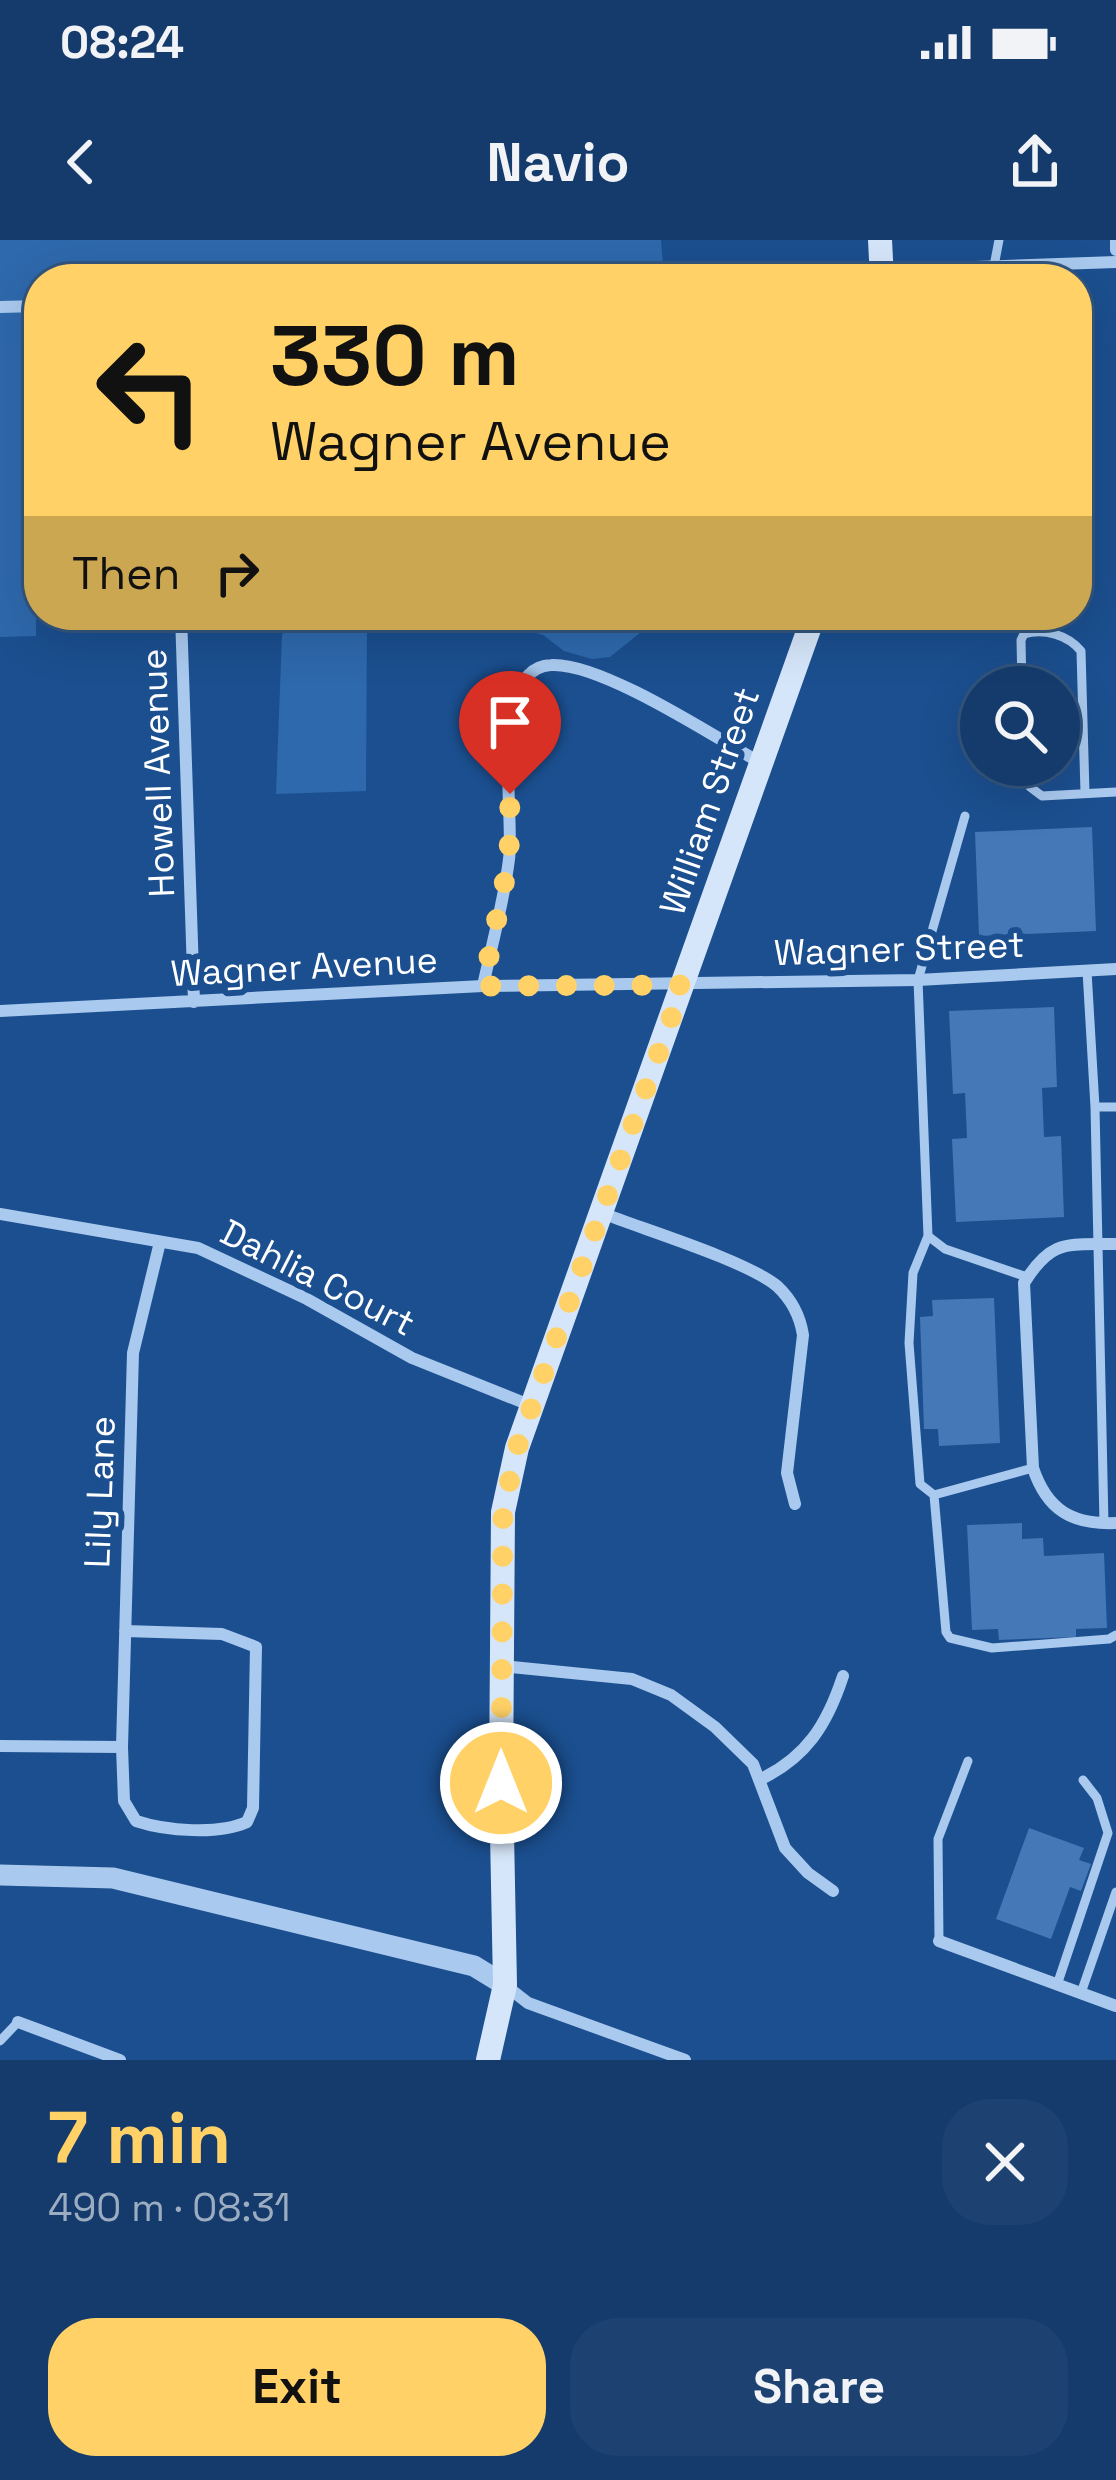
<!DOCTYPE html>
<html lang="en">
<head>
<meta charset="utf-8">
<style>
	body { margin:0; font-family:"Space Grotesk",sans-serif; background:#1d4271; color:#f1f3f6; height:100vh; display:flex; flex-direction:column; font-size:45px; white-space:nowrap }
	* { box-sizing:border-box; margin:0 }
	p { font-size:39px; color:#9dadc1 }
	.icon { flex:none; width:66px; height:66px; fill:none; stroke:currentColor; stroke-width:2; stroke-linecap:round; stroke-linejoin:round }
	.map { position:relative; height:1820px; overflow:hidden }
	.panel { display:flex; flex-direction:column; background:#143b6b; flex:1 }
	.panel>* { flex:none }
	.hud { position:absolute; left:24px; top:24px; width:1068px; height:366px; border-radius:48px; box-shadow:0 12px 48px #0002,0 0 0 3px #33557e; background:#ffd166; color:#111; overflow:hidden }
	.controls { position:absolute; left:960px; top:426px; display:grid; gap:24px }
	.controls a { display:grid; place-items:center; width:120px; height:120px; border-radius:50%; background:#143b6b; box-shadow:0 12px 48px #0002,0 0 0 3px #33557e; font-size:60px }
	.pin { position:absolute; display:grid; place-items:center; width:102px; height:102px; color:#fff; margin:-123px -51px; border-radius:50% 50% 50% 0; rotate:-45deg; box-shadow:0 0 12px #0007 }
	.pin .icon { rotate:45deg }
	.me { position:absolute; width:132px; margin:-66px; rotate:0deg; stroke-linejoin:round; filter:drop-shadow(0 0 9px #0008) }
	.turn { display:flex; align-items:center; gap:42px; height:252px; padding:0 48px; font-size:54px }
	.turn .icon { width:156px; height:156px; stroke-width:2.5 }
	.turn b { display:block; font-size:84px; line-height:102px }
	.then { display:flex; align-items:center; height:114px; padding:0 48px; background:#0003; gap:24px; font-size:45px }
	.round { display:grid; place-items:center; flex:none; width:126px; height:126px; border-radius:48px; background:#1d4271 }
	.head { display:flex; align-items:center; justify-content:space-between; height:204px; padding:0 48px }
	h1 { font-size:72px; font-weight:800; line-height:90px; color:#ffd166 }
	.button { display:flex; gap:24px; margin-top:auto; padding:24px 48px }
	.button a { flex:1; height:138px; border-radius:48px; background:#ffd166; color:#111; font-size:48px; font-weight:800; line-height:138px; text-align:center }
	.button a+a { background:#1d4271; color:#f1f3f6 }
	.status { display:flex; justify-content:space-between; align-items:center; height:84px; padding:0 60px; background:#143b6b; direction:ltr }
	.status svg { height:33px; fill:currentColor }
	header { display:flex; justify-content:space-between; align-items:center; height:156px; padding:0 48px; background:#143b6b; font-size:54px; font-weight:800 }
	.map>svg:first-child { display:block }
	.green { fill:#2e69ad }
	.building { fill:#4478b7 }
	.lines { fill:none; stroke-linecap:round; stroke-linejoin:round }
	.service { stroke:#a9c9ee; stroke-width:9 }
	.minor { stroke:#a9c9ee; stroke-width:12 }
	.tertiary { stroke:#a9c9ee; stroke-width:21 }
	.secondary { stroke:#d6e6fa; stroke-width:24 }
	.route { stroke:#ffd166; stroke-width:21; stroke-dasharray:0 37.8 }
	.labels { text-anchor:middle; stroke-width:12; stroke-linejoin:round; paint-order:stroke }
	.street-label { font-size:36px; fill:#fff; stroke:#1b4f8f }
</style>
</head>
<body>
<div class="status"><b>08:24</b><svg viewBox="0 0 49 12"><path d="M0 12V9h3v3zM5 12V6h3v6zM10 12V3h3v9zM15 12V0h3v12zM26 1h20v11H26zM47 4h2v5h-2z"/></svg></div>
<header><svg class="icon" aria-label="back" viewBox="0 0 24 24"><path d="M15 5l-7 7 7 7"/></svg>Navio<svg class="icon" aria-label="share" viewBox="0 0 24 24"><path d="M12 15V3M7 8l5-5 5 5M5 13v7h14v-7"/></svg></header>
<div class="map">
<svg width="1116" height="1820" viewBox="0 0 1116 1820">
	<rect width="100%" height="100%" fill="#1b4f8f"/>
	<!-- green -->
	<path class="green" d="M 0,0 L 661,0 L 664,39 L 39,39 L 36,396 L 0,397 Z
		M 295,375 L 367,375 L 366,551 L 276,554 L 282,395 Z
		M 479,375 L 662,375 L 610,417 L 592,419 L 564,411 L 543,395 Z"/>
	<!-- building -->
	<path class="building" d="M 1092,587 L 1096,691 L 979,696 L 975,592 Z
		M 1054,767 L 1057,847 L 1042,848 L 1044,897 L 1061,896 L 1064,977 L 956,982 L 952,899 L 967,898 L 965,853 L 953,854 L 949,771 Z
		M 994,1058 L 1000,1203 L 939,1206 L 938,1189 L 924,1189 L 920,1077 L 933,1076 L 932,1060 Z
		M 1022,1283 L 1022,1299 L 1043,1298 L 1044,1316 L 1104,1313 L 1107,1388 L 1076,1389 L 1076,1397 L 999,1400 L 998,1389 L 972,1390 L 967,1285 Z
		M 1029,1588 L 1084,1608 L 1079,1620 L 1091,1624 L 1081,1651 L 1070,1647 L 1051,1699 L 996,1679 Z"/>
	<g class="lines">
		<!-- service -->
		<path class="service" d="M 994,26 L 999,0
			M 1022,447 L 1021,400 L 1024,394 C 1044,388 1068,395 1081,411 L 1085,553
			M 1025,525 L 1030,547 L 1042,556 L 1116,552
			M 965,576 L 918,740 L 928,996 L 945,1009 L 1027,1037
			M 1087,731 L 1095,867 L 1104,1284
			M 1095,867 L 1116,867
			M 928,996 L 913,1033 L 909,1103 L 920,1244 L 934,1255 L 1033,1228
			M 934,1255 L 946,1392 L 950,1398 L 992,1408 L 1109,1399 L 1116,1395
			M 939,1701 L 938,1599 L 968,1521
			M 1057,1745 L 1108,1593 L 1097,1558 L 1083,1540
			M 1081,1753 L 1116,1652
			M 0,1801 L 18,1782"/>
		<!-- minor -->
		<path class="minor" d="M 1116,0 L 1116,10
			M 630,39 L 1116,22
			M 0,67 L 39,66
			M 181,375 L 194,762
			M 483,746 C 492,704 504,661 509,619 C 515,580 488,427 551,425 C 601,422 713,496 759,522
			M 0,771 L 483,746 L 918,740 L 1116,729
			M 602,973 C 645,990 745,1020 777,1046 C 791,1059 800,1076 803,1095 L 787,1233 L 795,1264
			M 0,974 L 198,1008 L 305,1058 L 412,1118 L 532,1166
			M 1116,1004 C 1067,1005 1052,998 1024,1043 L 1033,1228 C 1047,1270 1072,1285 1116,1283
			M 125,1391 L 222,1394 L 256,1407 L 253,1568 L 247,1582 C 219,1595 166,1591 136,1581 L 124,1561 L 122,1507 L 133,1113 L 160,1002
			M 502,1426 L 632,1439 L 671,1455 L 715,1487 L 753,1524 L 785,1608 L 808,1633 L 833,1651
			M 0,1506 L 122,1507
			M 759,1540 C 806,1518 827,1485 843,1436
			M 939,1701 L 1116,1766
			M 505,1745 L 528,1763 L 685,1820
			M 18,1782 L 120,1820"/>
		<!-- tertiary -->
		<path class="tertiary" d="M 0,1635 L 113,1638 L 474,1726 L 505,1745"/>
		<!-- secondary -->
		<path class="secondary" d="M 880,0 L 882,39
			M 488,1820 L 505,1745 L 501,1543 L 503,1272 L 517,1208 L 814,375"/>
	</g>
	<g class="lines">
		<!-- route -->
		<path class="route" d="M 501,1543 L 503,1271 L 517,1208 L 683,745 L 483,746 L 509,620 L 510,554"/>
	</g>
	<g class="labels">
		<!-- street labels -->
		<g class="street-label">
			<text transform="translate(157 533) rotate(-92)" y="13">Howell Avenue</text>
			<text transform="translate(709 561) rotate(-71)" y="13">William Street</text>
			<text transform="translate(899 708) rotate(-2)" y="13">Wagner Street</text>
			<text transform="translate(304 726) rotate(-3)" y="13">Wagner Avenue</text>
			<text transform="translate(318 1037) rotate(27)" y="13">Dahlia Court</text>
			<text transform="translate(99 1252) rotate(-88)" y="13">Lily Lane</text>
		</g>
	</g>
</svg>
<div class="controls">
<a><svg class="icon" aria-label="search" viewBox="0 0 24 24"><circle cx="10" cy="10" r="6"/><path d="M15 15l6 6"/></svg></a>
</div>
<div class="pin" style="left:510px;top:554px;background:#d93025"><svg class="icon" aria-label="arrive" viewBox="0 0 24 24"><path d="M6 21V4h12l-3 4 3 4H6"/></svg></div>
<svg class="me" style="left:501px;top:1543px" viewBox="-20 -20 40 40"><circle r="17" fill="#ffd166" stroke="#fff" stroke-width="3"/><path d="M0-11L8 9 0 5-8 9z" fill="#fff"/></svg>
<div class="hud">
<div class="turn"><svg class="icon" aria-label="left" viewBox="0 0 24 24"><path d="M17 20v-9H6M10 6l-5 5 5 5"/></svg><div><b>330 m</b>Wagner Avenue</div></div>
<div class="then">Then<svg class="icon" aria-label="right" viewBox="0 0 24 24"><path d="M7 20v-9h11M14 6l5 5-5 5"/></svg></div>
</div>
</div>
<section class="panel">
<div class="head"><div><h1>7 min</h1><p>490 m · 08:31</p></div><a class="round"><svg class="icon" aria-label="close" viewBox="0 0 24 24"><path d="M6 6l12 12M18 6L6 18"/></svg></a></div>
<div class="button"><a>Exit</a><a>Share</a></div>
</section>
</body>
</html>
